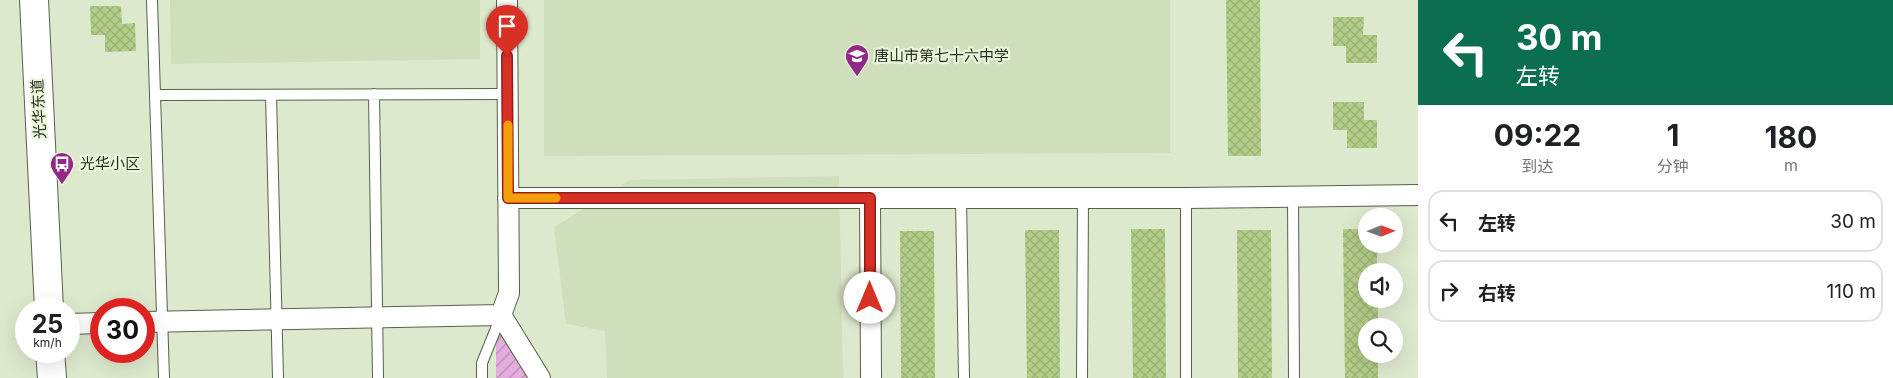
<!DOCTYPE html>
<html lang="zh">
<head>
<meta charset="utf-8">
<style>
	body { margin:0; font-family:Inter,"Noto Sans SC",sans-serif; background:#f2f2f2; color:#202124; height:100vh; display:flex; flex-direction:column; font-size:19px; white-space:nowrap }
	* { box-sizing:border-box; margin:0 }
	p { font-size:16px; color:#757577 }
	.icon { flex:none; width:28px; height:28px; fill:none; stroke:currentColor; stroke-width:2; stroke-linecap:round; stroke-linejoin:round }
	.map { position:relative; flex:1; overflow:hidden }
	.side { display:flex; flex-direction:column; background:#fff; width:475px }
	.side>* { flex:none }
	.banner { background:#0b6e4f; color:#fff; overflow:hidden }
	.needle { width:32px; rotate:89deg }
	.buttons { position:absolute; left:1358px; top:208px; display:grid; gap:10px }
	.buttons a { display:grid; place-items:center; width:45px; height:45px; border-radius:50%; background:#fff; box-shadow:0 5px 20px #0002; font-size:25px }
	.speed { position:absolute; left:15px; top:298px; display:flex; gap:10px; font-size:25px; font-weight:700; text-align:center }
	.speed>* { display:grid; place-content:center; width:65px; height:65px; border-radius:50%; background:#fff; box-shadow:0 5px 20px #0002; line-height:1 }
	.speed small { font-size:12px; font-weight:400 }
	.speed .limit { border:8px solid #d22; background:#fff; color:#111 }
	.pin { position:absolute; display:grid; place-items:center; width:42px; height:42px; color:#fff; margin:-51px -21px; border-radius:50% 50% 50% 0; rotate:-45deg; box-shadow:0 0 5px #0007 }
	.pin .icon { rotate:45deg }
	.me { position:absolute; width:55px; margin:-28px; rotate:0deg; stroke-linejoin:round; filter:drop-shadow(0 0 4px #0008) }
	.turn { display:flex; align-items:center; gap:18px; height:105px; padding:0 15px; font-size:22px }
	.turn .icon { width:65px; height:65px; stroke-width:2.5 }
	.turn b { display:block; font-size:35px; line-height:42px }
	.eta { display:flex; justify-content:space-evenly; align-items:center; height:85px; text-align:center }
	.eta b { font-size:30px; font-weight:700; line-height:35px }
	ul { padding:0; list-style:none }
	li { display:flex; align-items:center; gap:15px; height:62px; margin:0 10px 8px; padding:0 5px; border:2px solid #e0e0e0; border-radius:15px }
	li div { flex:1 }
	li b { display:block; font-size:19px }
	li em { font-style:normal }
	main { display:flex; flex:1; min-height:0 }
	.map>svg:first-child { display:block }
	.built { fill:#cfdebb }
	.garden { fill:url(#garden-furrows) }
	.building { fill:url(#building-cross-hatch) }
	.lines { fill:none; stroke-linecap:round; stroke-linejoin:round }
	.service-casing { stroke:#576149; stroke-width:12 }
	.minor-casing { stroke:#576149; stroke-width:22 }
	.secondary-casing { stroke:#576149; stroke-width:30 }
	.service { stroke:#fff; stroke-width:10 }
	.minor { stroke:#fff; stroke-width:20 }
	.secondary { stroke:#fff; stroke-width:28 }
	.route-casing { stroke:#8d1f18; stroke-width:12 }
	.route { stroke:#d93025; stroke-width:9 }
	.slow { stroke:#f59e0b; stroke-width:9 }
	.labels { text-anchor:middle; stroke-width:4.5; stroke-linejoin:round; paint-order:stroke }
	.poi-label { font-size:15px; fill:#282d22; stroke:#eaf6da; text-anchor:start }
	.street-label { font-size:15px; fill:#282d22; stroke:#eaf6da }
</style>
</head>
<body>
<main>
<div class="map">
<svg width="1418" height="378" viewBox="0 0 1418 378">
	<defs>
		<pattern id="garden-furrows" width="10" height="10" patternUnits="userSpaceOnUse" patternTransform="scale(1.25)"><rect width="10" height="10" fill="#e4addb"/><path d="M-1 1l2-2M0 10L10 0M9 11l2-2" fill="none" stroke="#b98db1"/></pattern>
		<pattern id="building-cross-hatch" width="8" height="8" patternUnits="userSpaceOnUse" patternTransform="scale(1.25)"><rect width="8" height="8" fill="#b2cd88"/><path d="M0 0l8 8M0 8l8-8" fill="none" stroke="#99b075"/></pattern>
	</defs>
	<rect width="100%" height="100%" fill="#dde9cd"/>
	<!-- built -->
	<path class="built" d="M 170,0 L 480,0 L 480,59 L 171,64 Z
		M 544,0 L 1170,0 L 1170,153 L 544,156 Z
		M 839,176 L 843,378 L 607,378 L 605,331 L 566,324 L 554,227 L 630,180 Z"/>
	<!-- garden -->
	<path class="garden" d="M 510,328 L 542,378 L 496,378 L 496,330 Z"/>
	<!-- building -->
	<path class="building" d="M 1226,0 L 1260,0 L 1261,156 L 1228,156 Z
		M 90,6 L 121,6 L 122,24 L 135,23 L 136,51 L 105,52 L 105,35 L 91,35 Z
		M 1333,17 L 1364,17 L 1363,35 L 1377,35 L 1377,63 L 1346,63 L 1346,46 L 1333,46 Z
		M 1333,102 L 1364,102 L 1364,120 L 1377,120 L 1377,148 L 1347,148 L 1347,130 L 1333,130 Z
		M 1131,229 L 1165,229 L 1166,378 L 1133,378 Z
		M 1343,229 L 1366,229 L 1366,244 L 1377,244 L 1377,271 L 1366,271 L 1366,299 L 1378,299 L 1378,326 L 1366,326 L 1366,354 L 1378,354 L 1378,378 L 1345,378 Z
		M 1025,230 L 1059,230 L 1060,378 L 1027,378 Z
		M 1237,230 L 1271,230 L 1272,378 L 1238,378 Z
		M 900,231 L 934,231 L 935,378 L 901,378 Z"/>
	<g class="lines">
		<!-- service casing -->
		<g class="service-casing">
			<path id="service" d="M 152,0 L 164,378
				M 374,94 L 378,378
				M 155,95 L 508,94
				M 271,95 L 278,378
				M 1293,196 L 1294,378
				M 961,198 L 964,378
				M 482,378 L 482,363 L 501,316
				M 1082,378 L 1083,198
				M 1186,378 L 1186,198"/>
		</g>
		<!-- minor casing -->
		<g class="minor-casing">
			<path id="minor" d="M 508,198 L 1186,198 L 1418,195
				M 870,198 L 871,378
				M 501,315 L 509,293 L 507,0
				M 144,322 L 501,315 L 540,378
				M 69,324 L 101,323"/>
		</g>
		<!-- secondary casing -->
		<g class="secondary-casing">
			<path id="secondary" d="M 34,0 L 49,309
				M 50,351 L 52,378"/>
		</g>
		<!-- service -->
		<use href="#service" class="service"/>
		<!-- minor -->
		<use href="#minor" class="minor"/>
		<!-- secondary -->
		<use href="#secondary" class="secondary"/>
	</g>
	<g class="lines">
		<!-- route casing -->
		<g class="route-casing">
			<path id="route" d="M 507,56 L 508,198 L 870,198 L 870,298"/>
		</g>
		<!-- route -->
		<use href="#route" class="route"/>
		<!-- slow -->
		<path class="slow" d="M 508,125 L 508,198 L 556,198"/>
	</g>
	<!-- icons -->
	<defs>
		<g id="school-pin" transform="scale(1.25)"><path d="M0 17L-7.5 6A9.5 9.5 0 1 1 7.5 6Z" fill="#94288a" stroke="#eaf6da"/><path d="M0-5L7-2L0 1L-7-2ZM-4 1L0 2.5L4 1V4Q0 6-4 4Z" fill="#fff"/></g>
		<g id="bus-pin" transform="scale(1.25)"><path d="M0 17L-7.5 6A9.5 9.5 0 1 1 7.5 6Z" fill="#94288a" stroke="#eaf6da"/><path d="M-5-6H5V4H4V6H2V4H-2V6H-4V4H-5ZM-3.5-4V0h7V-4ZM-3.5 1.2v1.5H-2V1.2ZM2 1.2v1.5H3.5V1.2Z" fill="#fff"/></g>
	</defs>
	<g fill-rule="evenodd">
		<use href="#school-pin" x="857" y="56"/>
		<use href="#bus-pin" x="62" y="164"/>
	</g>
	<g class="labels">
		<!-- poi labels -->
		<g class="poi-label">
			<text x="874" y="61">唐山市第七十六中学</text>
			<text x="80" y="169">光华小区</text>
		</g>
		<!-- street labels -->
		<g class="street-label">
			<text transform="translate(39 109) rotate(-93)" y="5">光华东道</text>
		</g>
	</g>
</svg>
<div class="buttons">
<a><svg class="needle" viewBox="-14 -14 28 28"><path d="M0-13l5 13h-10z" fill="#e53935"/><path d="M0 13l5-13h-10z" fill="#757577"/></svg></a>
<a><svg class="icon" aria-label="sound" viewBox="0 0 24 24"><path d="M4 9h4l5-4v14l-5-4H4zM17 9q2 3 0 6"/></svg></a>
<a><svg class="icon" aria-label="search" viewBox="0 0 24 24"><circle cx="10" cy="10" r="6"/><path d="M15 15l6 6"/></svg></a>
</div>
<div class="speed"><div>25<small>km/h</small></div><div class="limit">30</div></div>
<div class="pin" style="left:507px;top:56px;background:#d93025"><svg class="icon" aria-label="arrive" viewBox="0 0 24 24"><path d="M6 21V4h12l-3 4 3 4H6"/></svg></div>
<svg class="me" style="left:870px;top:298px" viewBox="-20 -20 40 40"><circle r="19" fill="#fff"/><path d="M0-13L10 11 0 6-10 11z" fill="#d93025"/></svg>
</div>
<section class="side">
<div class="banner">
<div class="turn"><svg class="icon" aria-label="left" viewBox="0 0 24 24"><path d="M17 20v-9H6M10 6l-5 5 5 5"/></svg><div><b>30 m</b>左转</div></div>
</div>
<div class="eta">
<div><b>09:22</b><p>到达</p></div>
<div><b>1</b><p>分钟</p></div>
<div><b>180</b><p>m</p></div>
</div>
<ul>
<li><svg class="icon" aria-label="left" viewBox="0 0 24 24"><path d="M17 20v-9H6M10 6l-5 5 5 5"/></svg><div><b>左转</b></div><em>30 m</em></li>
<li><svg class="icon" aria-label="right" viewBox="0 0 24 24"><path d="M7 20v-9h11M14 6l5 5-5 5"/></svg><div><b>右转</b></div><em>110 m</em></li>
</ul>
</section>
</main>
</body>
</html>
